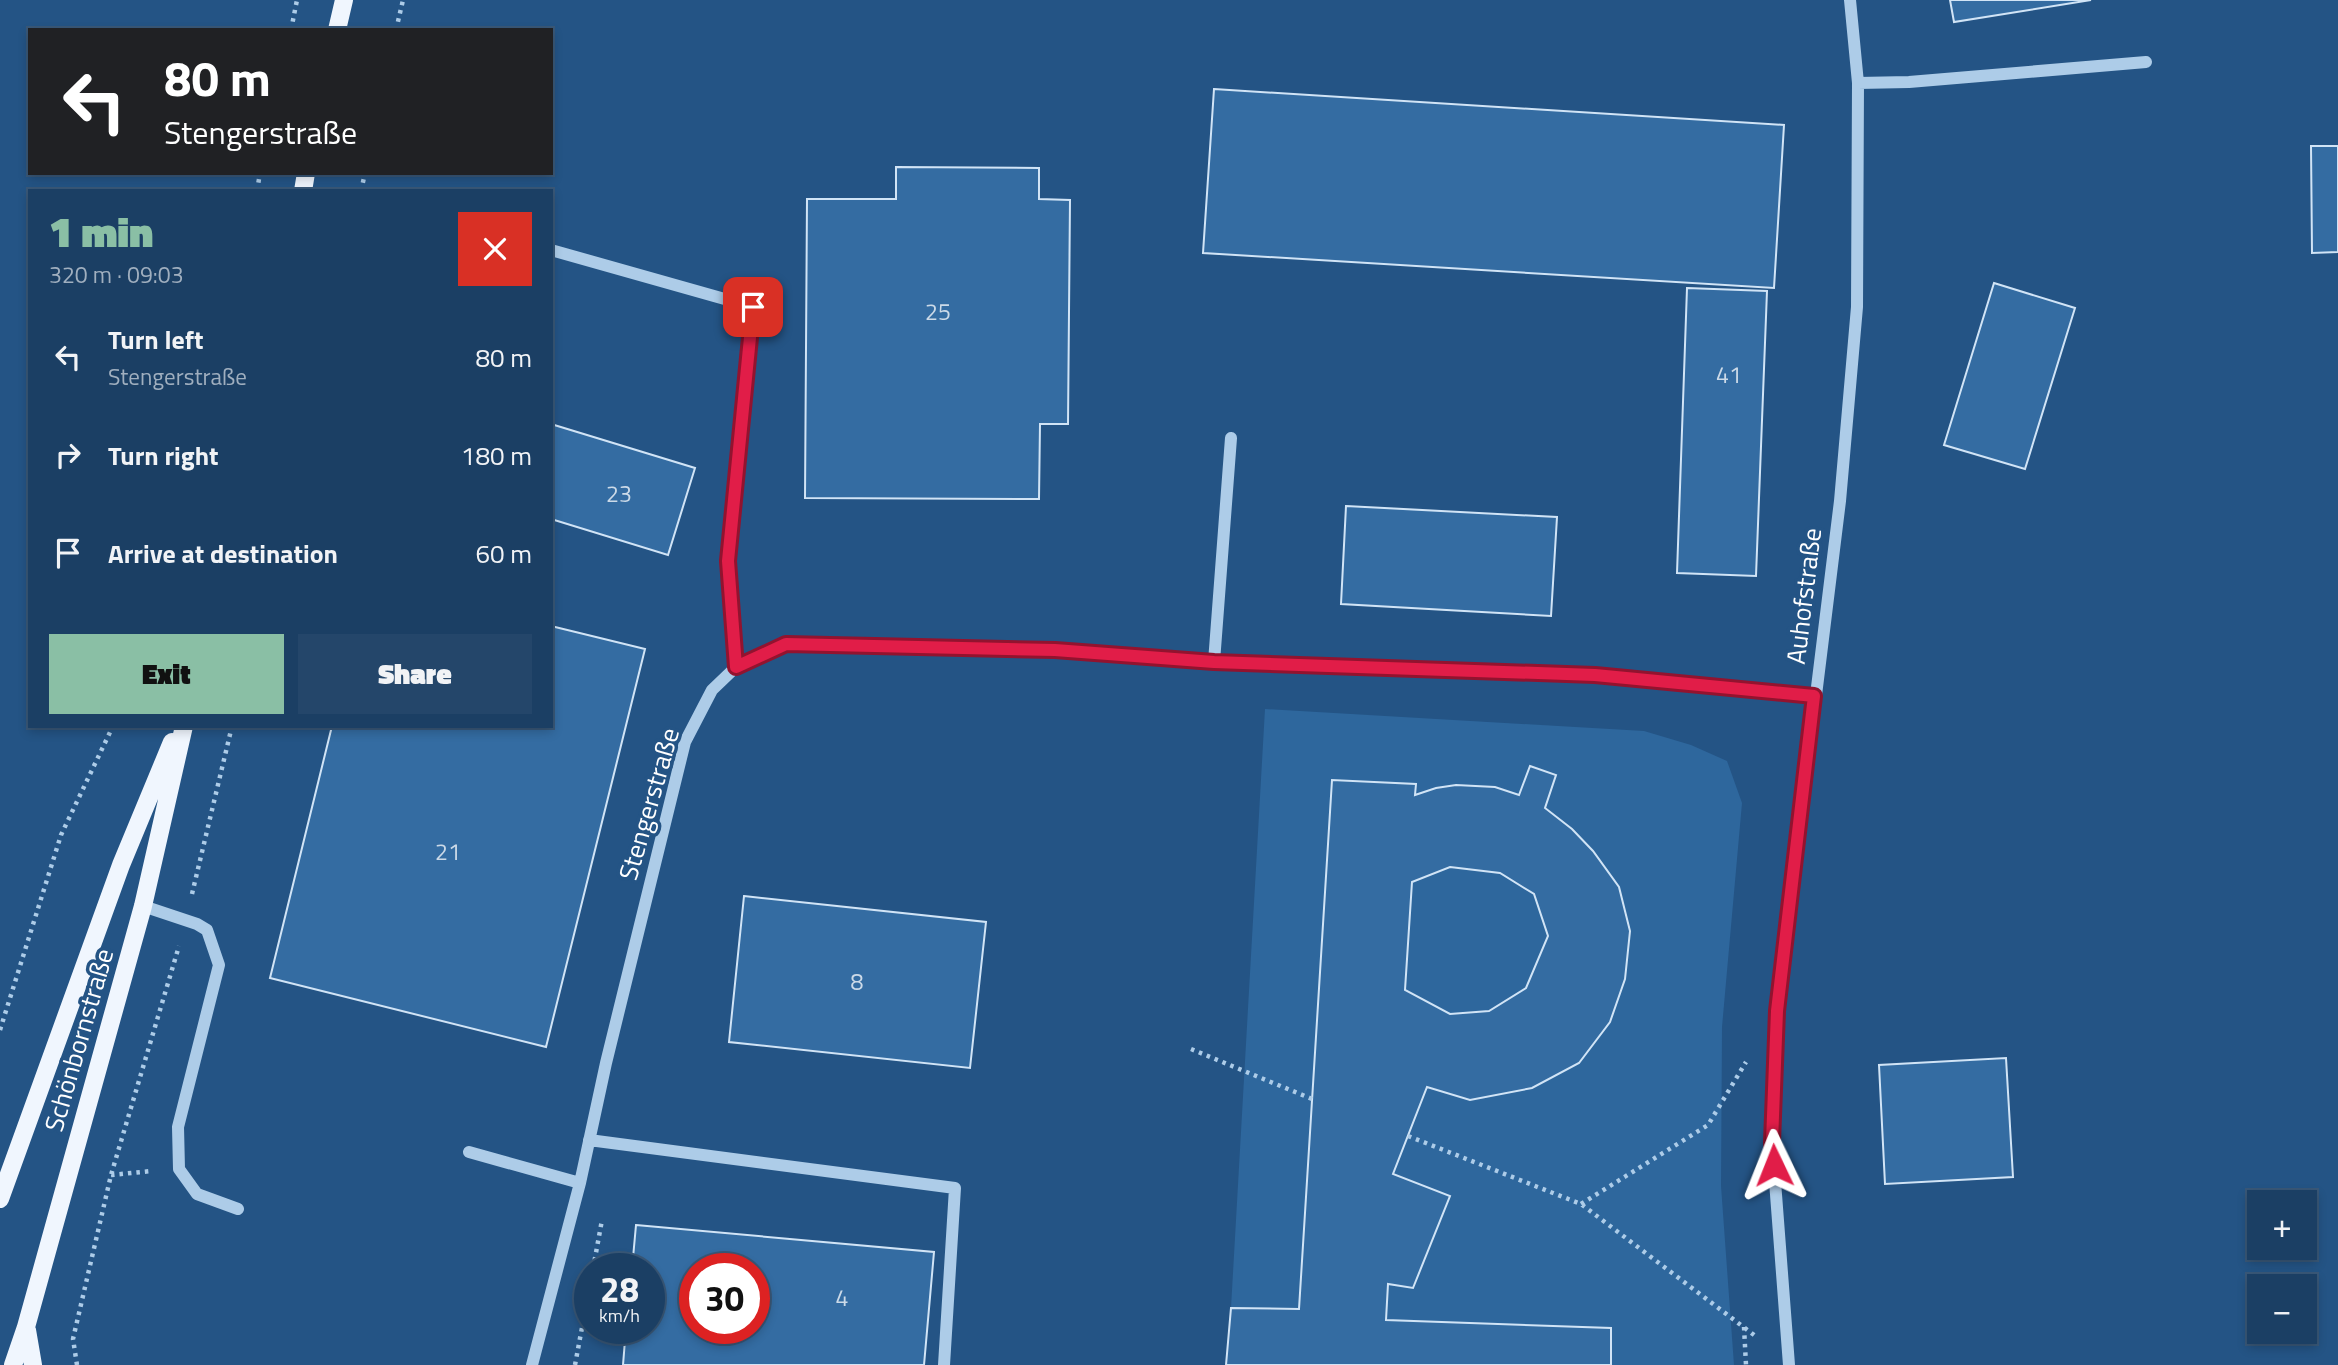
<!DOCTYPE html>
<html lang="en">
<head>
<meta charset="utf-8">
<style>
	body { margin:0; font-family:"Titillium Web",sans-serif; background:#24466a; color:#f1f3f6; height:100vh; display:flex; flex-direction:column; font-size:26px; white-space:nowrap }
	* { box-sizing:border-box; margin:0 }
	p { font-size:23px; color:#a0afbf }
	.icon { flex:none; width:38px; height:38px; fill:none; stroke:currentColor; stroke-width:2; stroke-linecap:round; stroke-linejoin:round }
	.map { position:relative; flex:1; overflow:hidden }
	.panel { position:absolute; left:28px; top:189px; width:525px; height:539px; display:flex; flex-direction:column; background:#1b3f64; border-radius:0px; box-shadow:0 4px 10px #0003,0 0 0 2px #395878 }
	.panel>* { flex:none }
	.guide { position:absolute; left:28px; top:28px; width:525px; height:147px; border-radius:0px; box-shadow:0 4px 10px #0003,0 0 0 2px #395878; background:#202124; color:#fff; overflow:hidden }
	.buttons { position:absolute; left:2247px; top:1190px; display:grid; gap:14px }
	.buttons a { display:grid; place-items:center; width:70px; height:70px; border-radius:0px; background:#1b3f64; box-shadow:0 4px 10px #0003,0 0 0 2px #395878; font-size:35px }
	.speed { position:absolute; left:574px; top:1253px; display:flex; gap:14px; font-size:35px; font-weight:700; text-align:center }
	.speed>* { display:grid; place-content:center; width:91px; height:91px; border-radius:50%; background:#1b3f64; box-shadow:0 4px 10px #0003,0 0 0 2px #395878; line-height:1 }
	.speed small { font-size:18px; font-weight:400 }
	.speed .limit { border:10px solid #d22; background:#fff; color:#111 }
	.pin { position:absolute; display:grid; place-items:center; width:60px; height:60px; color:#fff; margin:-30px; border-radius:14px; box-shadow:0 4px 10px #0006 }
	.me { position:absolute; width:77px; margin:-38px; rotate:358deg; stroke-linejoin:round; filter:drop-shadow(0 0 5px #0008) }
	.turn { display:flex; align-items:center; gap:24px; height:147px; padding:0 21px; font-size:32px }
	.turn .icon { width:91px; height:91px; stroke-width:2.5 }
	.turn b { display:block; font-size:49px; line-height:60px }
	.round { display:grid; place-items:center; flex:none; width:74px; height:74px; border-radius:0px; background:#24466a }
	.headline { display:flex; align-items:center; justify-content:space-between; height:119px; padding:0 21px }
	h1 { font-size:42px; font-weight:800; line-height:52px; color:#8abfa5 }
	.primary-button { display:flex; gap:14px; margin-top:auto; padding:14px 21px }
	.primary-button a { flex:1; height:80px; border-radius:0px; background:#8abfa5; color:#111; font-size:28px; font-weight:800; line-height:80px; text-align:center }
	.primary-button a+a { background:#24466a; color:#f1f3f6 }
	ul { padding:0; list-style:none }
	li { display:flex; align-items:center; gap:21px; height:98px; padding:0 21px }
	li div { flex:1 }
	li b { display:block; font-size:26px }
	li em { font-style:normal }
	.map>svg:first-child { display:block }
	.green { fill:#2e679d }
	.building { fill:#346ca2; stroke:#d1e4f6; stroke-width:2; fill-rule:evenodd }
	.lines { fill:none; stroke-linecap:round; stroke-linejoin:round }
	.path { stroke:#adcce8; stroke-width:4.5; stroke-dasharray:3.5 5; stroke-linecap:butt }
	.minor { stroke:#adcce8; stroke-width:12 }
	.major { stroke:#f0f6fe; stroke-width:18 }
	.route-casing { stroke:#92132f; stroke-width:18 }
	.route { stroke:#e11d48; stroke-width:12 }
	.labels { text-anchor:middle; stroke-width:7; stroke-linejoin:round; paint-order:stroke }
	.number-label { font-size:23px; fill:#ccdae8 }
	.street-label { font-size:26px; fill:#fff; stroke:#245485 }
</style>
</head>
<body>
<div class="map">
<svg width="2338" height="1365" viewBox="0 0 2338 1365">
	<rect width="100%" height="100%" fill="#245485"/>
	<!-- green -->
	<path class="green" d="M 1265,709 L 1644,731 L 1691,745 L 1727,761 L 1742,803 L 1722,1027 L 1721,1186 L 1734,1365 L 1611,1365 L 1611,1328 L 1386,1320 L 1388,1284 L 1413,1288 L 1450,1197 L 1393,1174 L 1427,1087 L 1470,1100 L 1531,1088 L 1579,1063 L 1610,1022 L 1625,979 L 1630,931 L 1619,887 L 1545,808 L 1530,766 L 1519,795 C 1484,784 1450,783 1415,795 L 1416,784 L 1332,781 L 1299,1309 L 1231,1308 Z
		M 1451,867 L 1500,873 L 1534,894 L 1548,936 L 1526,988 L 1489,1011 L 1450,1014 L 1405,990 L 1412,882 Z"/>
	<!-- building -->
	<path class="building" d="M 1950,0 L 2091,0 L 1954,22 Z
		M 1214,89 L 1784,125 L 1774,288 L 1203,253 Z
		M 2311,146 L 2338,146 L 2338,252 L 2312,253 Z
		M 896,167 L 1039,168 L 1039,199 L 1070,200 L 1068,424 L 1040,424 L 1039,499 L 805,498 L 807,199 L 896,199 Z
		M 1994,283 L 2075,308 L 2025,469 L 1944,445 Z
		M 1687,288 L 1767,291 L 1756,576 L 1677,573 Z
		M 551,424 L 695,468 L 668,555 L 551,519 Z
		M 1346,506 L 1557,517 L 1551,616 L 1341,604 Z
		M 551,626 L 645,649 L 546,1047 L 270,978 L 332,726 L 551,726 Z
		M 1530,766 L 1556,775 L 1545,808 L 1572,829 L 1593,851 L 1619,887 L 1630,931 L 1625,979 L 1610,1022 L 1579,1063 L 1532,1088 L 1470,1100 L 1427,1087 L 1393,1174 L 1450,1196 L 1413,1288 L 1388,1284 L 1386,1320 L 1611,1328 L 1611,1365 L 1226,1365 L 1231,1308 L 1299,1309 L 1332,780 L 1416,784 L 1415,795 L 1436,788 L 1456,785 L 1495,787 L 1519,795 ZM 1450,867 L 1500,873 L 1534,894 L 1548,936 L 1526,988 L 1489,1011 L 1450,1014 L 1405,990 L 1412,882 Z
		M 744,896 L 986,922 L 970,1068 L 729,1042 Z
		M 2006,1058 L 2013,1177 L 1885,1184 L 1879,1065 Z
		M 636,1225 L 934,1252 L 924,1365 L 623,1365 L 626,1328 L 649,1328 L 649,1269 L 632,1269 ZM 695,1269 L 754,1269 L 754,1328 L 695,1328 Z"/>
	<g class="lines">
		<!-- path -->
		<path class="path" d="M 291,30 L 297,0
			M 396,30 L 403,0
			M 257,191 L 260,173
			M 361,191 L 365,173
			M 192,894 L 232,726
			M 0,1030 L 61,835 L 113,726
			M 1191,1049 L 1312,1099
			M 1408,1136 L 1581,1204 L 1758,1338
			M 111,1175 L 152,1171
			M 1581,1204 L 1708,1125 L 1746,1062
			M 593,1269 L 602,1220
			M 1744,1327 L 1746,1365
			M 77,1365 L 73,1339 L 111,1175 L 179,946
			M 575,1365 L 590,1285"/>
		<!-- minor -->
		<path class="minor" d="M 1858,83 L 1909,82 L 2146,62
			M 551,250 L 753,307 L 728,561 L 736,667
			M 1214,662 L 1231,438
			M 143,906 L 197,924 L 207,930 L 219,965 L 178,1127 L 179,1169 L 197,1194 L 238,1209
			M 589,1140 L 955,1188 L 944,1365
			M 469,1152 L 580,1183
			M 532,1365 L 580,1183 L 606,1063 L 685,742 L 712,690 L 736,667 L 786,644 L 1055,650 L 1214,662 L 1595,675 L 1814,696
			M 1789,1365 L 1772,1142 L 1777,1011 L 1840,501 L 1857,307 L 1858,83 L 1850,0"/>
		<!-- major -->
		<path class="major" d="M 337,30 L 344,0
			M 303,191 L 306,173
			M 0,1199 L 121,865 L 172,742
			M 27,1330 L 33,1365
			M 13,1365 L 26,1327 L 143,906 L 184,726"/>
	</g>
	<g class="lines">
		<!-- route casing -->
		<g class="route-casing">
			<path id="route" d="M 753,307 L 728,561 L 736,667 L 786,644 L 1055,650 L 1214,662 L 1595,675 L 1814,696 L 1777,1011 L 1772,1142 L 1774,1165"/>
		</g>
		<!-- route -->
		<use href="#route" class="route"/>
	</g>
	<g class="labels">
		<!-- number labels -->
		<g class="number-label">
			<text x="938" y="320">25</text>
			<text x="1729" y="383">41</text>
			<text x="619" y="502">23</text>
			<text x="448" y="860">21</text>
			<text x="857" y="990">8</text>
			<text x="842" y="1306">4</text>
		</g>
		<!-- street labels -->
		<g class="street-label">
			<text transform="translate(1804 596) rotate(-83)" y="9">Auhofstraße</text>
			<text transform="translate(649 804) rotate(-74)" y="9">Stengerstraße</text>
			<text transform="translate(79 1040) rotate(-74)" y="9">Schönbornstraße</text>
		</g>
	</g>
</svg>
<div class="buttons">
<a>+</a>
<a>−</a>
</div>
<div class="speed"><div>28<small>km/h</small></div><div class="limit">30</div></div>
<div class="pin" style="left:753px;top:307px;background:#d93025"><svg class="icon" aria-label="arrive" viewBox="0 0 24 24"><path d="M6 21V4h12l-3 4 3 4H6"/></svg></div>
<svg class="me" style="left:1774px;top:1165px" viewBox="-20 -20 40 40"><path d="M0-17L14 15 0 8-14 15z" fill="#e11d48" stroke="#fff" stroke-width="4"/></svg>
<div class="guide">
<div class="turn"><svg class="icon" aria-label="left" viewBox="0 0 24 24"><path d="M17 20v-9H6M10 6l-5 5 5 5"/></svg><div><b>80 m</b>Stengerstraße</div></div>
</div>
<section class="panel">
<div class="headline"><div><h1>1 min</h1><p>320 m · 09:03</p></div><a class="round" style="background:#d93025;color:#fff"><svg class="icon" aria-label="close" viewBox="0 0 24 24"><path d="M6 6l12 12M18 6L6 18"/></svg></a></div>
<ul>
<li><svg class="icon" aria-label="left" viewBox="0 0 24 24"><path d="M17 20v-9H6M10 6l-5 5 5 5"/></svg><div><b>Turn left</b><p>Stengerstraße</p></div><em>80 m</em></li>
<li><svg class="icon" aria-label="right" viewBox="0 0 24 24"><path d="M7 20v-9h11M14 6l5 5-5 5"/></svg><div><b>Turn right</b></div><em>180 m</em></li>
<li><svg class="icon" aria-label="arrive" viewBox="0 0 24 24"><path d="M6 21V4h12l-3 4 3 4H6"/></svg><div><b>Arrive at destination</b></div><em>60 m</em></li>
</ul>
<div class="primary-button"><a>Exit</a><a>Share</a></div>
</section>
</div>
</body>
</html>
